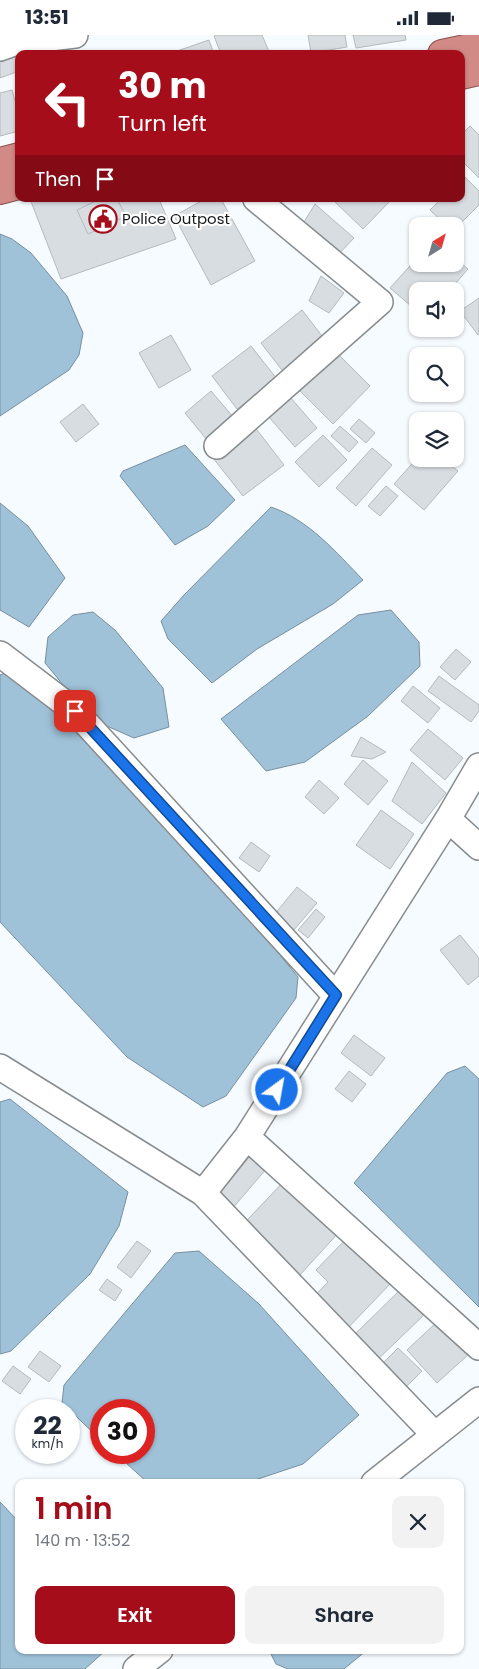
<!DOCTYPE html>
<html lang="en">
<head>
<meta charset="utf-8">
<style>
	body { margin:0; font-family:Poppins,sans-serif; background:#f2f2f3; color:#1f2937; height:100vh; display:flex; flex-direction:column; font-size:19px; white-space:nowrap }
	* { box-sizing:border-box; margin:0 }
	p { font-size:16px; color:#747a83 }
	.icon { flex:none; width:28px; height:28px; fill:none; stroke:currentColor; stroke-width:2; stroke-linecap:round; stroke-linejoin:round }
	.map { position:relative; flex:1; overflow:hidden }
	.side { position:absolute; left:15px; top:1444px; width:449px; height:175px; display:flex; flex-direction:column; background:#fff; border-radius:10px; box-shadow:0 1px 4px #0004 }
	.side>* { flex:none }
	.guide { position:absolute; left:15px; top:15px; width:450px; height:152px; border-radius:10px; box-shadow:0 1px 4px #0004; background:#a50d1b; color:#fff; overflow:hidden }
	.needle { width:32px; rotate:37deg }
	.fabs { position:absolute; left:409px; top:182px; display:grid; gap:10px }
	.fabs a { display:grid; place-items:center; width:55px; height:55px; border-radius:10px; background:#fff; box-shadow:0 1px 4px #0004; font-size:25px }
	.speed { position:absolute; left:15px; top:1364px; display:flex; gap:10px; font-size:25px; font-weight:700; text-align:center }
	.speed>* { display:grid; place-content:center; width:65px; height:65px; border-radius:50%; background:#fff; box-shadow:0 1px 4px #0004; line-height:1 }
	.speed small { font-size:12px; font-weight:400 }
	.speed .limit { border:8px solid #d22; background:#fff; color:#111 }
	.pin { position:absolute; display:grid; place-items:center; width:42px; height:42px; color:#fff; margin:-21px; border-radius:10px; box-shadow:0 2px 8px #0006 }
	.me { position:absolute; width:55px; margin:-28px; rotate:32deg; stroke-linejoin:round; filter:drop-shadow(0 0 4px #0008) }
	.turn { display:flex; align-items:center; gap:18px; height:105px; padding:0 20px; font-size:22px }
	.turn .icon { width:65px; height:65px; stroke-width:2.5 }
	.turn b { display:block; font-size:35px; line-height:42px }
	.then { display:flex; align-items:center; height:48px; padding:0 20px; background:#0003; gap:10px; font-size:19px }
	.round { display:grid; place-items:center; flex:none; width:52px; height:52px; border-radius:10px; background:#f2f2f3 }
	.overview { display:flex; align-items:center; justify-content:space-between; height:85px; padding:0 20px }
	h1 { font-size:30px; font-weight:600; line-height:38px; color:#a50d1b }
	.primary-button { display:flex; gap:10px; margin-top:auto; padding:10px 20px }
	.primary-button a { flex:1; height:58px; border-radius:10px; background:#a50d1b; color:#fff; font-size:20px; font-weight:600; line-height:58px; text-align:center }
	.primary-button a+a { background:#f2f2f3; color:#1f2937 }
	.status { display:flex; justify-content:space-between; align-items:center; height:35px; padding:0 25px; background:#fff; direction:ltr }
	.status svg { height:14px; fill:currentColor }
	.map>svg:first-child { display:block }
	.water { fill:#a0c2d9; stroke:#778fa0 }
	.building { fill:#d8dde1; stroke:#b5babd }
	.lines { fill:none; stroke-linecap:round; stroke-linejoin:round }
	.minor-casing { stroke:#878c8f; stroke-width:28 }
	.trunk-casing { stroke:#89504c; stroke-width:30 }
	.minor { stroke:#fff; stroke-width:25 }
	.trunk { stroke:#d28a86; stroke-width:28 }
	.route-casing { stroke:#114b97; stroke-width:12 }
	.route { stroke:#1a73e8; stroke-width:9 }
	.labels { text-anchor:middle; stroke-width:4.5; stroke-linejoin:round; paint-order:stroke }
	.poi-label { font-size:15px; fill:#17191a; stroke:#fff; text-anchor:start }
</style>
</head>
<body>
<div class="status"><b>13:51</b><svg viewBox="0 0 49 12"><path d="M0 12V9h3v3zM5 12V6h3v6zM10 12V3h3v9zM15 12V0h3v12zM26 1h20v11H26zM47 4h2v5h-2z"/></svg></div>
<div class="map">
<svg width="479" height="1634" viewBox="0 0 479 1634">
	<rect width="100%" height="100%" fill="#f6fbff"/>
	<!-- water -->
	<path class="water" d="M 0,199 L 12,204 L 31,218 L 67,261 L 83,298 L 79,320 L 69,335 L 0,381 Z
		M 185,410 L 235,465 L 208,491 L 175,510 L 120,441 L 123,436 Z
		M 0,468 L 28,491 L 65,543 L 29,592 L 0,575 Z
		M 271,472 C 309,485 336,517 363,545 L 333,569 L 257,614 L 212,648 L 168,604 L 161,586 L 184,560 Z
		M 391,575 L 419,607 L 420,631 L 368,681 L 305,727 L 266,736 L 221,684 L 358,580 Z
		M 93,577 L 115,595 L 163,653 L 169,692 L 134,703 L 100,688 L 74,663 L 45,628 L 48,602 L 73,580 Z
		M 16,634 L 102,715 L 158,786 L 253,887 L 298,942 L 296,963 L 226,1061 L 203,1072 L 127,1022 L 0,887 L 0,640 Z
		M 465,1031 L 479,1044 L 479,1272 L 354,1148 L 447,1038 Z
		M 10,1064 L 128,1157 L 119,1191 L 90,1239 L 11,1316 L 0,1319 L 0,1067 Z
		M 199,1216 L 259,1269 L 359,1380 L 303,1429 L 249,1447 L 147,1447 L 115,1418 L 144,1418 L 144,1375 L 101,1375 L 101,1405 L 62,1368 L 64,1350 L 175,1218 Z
		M 0,1467 L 19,1487 L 19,1615 L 106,1615 L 85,1634 L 0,1634 Z
		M 269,1615 L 367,1615 L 344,1634 L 288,1634 L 276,1629 Z"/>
	<!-- building -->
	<path class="building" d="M 216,0 L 262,0 L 270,19 L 221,19 L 214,1 Z
		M 308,0 L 345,0 L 347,12 L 311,18 Z
		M 353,0 L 405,0 L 406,5 L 356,13 Z
		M 209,5 L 214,19 L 178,19 L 177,16 Z
		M 48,7 L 52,19 L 19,19 L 19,36 L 0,43 L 0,22 Z
		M 12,55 L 19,79 L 19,96 L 0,101 L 0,58 Z
		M 470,91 L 479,100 L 479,143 L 461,125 L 461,100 Z
		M 464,141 L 479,156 L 479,170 L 455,194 L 455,191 L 447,191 L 430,175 L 441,164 L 461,164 L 461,144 Z
		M 30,164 L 159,164 L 176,204 L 61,244 Z
		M 100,164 L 117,164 L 126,181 L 88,199 L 77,175 Z
		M 205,164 L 221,164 L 255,226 L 211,250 L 174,181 Z
		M 332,164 L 392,164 L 363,194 Z
		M 315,169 L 354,203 L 337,221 L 301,192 Z
		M 418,222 L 418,229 L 455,229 L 455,223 L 468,234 L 449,256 L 418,256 L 418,277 L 390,253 Z
		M 321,241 L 344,258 L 329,278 L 309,266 Z
		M 479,263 L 479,299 L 478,300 L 460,276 Z
		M 302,275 L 329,310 L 288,343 L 261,308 Z
		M 171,300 L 191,335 L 159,353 L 139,318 Z
		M 251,311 L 277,344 L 237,374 L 212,341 Z
		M 337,318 L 370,351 L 333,389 L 300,356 Z
		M 211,356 L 234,383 L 207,405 L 185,378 Z
		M 290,362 L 317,393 L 295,412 L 268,381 Z
		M 83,369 L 99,389 L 76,407 L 60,387 Z
		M 359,384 L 375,398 L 366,408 L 350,394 Z
		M 254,391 L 284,430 L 243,461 L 213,423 Z
		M 340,391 L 358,407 L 349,417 L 331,401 Z
		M 323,400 L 347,425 L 319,452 L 295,427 Z
		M 372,413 L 392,430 L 356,471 L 336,453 Z
		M 418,422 L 418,424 L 444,424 L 458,436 L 424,475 L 394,449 Z
		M 386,451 L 398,461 L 380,481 L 368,471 Z
		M 456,614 L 471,627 L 455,645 L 440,632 Z
		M 439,641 L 479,670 L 479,676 L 471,687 L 428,656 Z
		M 413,651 L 440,673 L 428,688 L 401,666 Z
		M 428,694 L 463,723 L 445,745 L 410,715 Z
		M 361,702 L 386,717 L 372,724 L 351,721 Z
		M 363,725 L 388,746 L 368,770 L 344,749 Z
		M 412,727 L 446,758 L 422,789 L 392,766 Z
		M 319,745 L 339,763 L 324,779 L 305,762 Z
		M 381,775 L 414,799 L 390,834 L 356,810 Z
		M 251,807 L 270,821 L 259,837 L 239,823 Z
		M 297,852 L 317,868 L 293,896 L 274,880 Z
		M 316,874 L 325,882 L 308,903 L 298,895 Z
		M 460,900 L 479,923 L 479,941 L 468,950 L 440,915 Z
		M 354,1000 L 385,1023 L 371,1041 L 341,1018 Z
		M 349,1036 L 366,1049 L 352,1067 L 335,1054 Z
		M 252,1119 L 267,1133 L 226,1181 L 211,1168 Z
		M 286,1144 L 341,1195 L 289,1252 L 233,1200 Z
		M 345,1205 L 391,1248 L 345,1296 L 311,1265 L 328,1247 L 316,1235 Z
		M 137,1206 L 151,1216 L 131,1243 L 117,1232 Z
		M 107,1244 L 122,1255 L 115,1266 L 99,1255 Z
		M 401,1254 L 425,1279 L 372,1330 L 348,1306 Z
		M 438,1286 L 469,1319 L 437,1348 L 407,1315 Z
		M 398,1313 L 422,1336 L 400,1358 L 377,1334 Z
		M 40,1316 L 61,1331 L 49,1347 L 28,1332 Z
		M 13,1331 L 31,1344 L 20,1359 L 2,1346 Z"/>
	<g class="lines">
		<!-- minor casing -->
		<g class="minor-casing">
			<path id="minor" d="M 0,13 L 17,7 L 75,0
				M 217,411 L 380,267 L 256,164
				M 0,619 L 75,676 L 336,961
				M 479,731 L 448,784 L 247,1102 L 479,1312
				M 448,784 L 479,812
				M 0,1032 L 203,1158 L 247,1102
				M 203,1158 L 435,1400
				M 374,1448 L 479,1365
				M 136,1634 L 160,1615"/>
		</g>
		<!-- trunk casing -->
		<g class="trunk-casing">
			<path id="trunk" d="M 442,19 L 479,11
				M 461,40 L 479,36
				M 0,127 L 19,122
				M 0,155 L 19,150"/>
		</g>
		<!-- minor -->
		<use href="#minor" class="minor"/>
		<!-- trunk -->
		<use href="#trunk" class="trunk"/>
	</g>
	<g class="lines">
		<!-- route casing -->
		<g class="route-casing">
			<path id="route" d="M 75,676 L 336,960 L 277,1055"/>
		</g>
		<!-- route -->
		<use href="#route" class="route"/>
	</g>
	<!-- icons -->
	<defs>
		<g id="civic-ring" transform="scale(1.4375)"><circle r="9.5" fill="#fff" stroke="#a50d1b" stroke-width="1.5"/><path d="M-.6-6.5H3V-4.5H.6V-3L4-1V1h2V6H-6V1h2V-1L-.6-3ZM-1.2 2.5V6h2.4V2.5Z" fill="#a50d1b"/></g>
	</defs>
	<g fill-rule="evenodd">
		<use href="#civic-ring" x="103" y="184"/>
	</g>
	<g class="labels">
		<!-- poi labels -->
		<g class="poi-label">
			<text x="122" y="189">Police Outpost</text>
		</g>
	</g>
</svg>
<div class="fabs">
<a><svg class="needle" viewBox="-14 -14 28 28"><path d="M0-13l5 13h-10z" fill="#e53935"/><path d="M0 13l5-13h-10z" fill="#747a83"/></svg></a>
<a><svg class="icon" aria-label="sound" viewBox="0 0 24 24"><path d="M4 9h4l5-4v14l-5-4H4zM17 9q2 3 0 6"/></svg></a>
<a><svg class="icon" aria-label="search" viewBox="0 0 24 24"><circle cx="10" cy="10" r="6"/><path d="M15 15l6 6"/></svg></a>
<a><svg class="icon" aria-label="layers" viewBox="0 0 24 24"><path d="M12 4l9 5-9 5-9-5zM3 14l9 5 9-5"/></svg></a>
</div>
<div class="speed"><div>22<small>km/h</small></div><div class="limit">30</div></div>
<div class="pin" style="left:75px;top:676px;background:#d93025"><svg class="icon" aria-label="arrive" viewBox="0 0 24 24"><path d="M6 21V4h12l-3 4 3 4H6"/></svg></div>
<svg class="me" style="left:277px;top:1055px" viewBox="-20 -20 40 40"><circle r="17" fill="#1a73e8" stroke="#fff" stroke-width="3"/><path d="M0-11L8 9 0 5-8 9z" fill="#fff"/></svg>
<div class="guide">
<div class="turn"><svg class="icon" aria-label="left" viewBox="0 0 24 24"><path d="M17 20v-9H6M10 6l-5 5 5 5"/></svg><div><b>30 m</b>Turn left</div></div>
<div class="then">Then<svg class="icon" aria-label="arrive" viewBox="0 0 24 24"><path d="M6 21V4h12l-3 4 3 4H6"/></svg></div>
</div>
<section class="side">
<div class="overview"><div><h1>1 min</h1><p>140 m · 13:52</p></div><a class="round"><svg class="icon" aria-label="close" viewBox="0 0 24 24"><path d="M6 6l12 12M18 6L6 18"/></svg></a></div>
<div class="primary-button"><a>Exit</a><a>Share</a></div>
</section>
</div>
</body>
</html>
